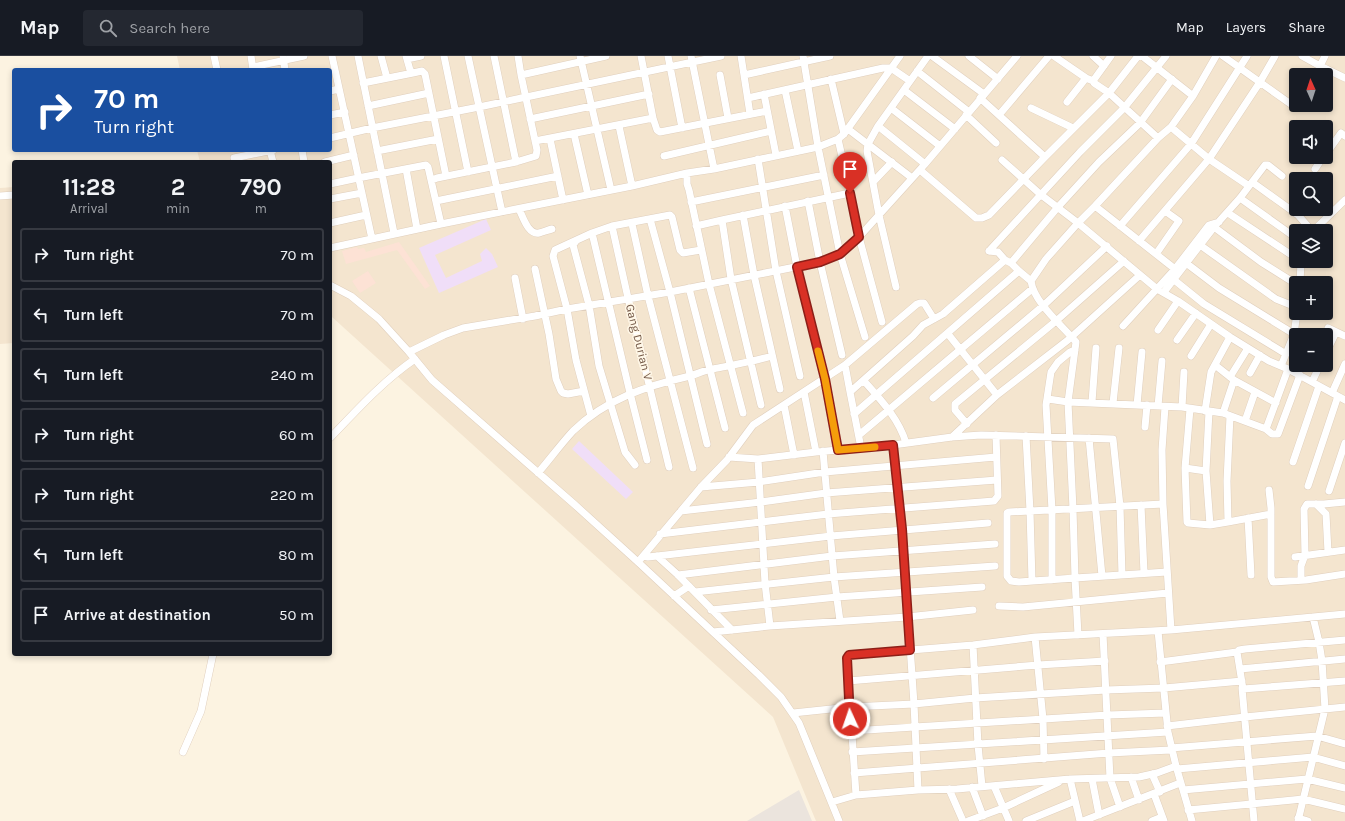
<!DOCTYPE html>
<html lang="en">
<head>
<meta charset="utf-8">
<style>
  body { margin:0; font-family:Karla,sans-serif; background:#242831; color:#f1f3f6; height:100vh; display:flex; flex-direction:column; font-size:15px; white-space:nowrap }
  * { box-sizing:border-box; margin:0 }
  p { font-size:13px; color:#9ea1a6 }
  .icon { flex:none; width:22px; height:22px; fill:none; stroke:currentColor; stroke-width:2; stroke-linecap:round; stroke-linejoin:round }
  .map { position:relative; flex:1; overflow:hidden }
  .drawer { position:absolute; left:12px; top:104px; width:320px; height:496px; display:flex; flex-direction:column; background:#171b24; border-radius:4px; box-shadow:0 2px 6px #0003 }
  .drawer>* { flex:none }
  .top-card { position:absolute; left:12px; top:12px; width:320px; height:84px; border-radius:4px; box-shadow:0 2px 6px #0003; background:#1a4fa0; color:#fff; overflow:hidden }
  .needle { width:26px; rotate:357deg }
  .controls { position:absolute; left:1289px; top:12px; display:grid; gap:8px }
  .controls a { display:grid; place-items:center; width:44px; height:44px; border-radius:4px; background:#171b24; box-shadow:0 2px 6px #0003; font-size:20px }
  .pin { position:absolute; display:grid; place-items:center; width:34px; height:34px; color:#fff; margin:-41px -17px; border-radius:50% 50% 50% 0; rotate:-45deg; box-shadow:0 0 4px #0007 }
  .pin .icon { rotate:45deg }
  .me { position:absolute; width:44px; margin:-22px; rotate:357deg; stroke-linejoin:round; filter:drop-shadow(0 0 3px #0008) }
  .turn { display:flex; align-items:center; gap:14px; height:84px; padding:0 16px; font-size:18px }
  .turn .icon { width:52px; height:52px; stroke-width:2.5 }
  .turn b { display:block; font-size:28px; line-height:34px }
  .eta { display:flex; justify-content:space-evenly; align-items:center; height:68px; text-align:center }
  .eta b { font-size:24px; font-weight:700; line-height:28px }
  ul { padding:0; list-style:none }
  li { display:flex; align-items:center; gap:12px; height:54px; margin:0 8px 6px; padding:0 8px; border:2px solid #363941; border-radius:4px }
  li div { flex:1 }
  li b { display:block; font-size:15px }
  li em { font-style:normal }
  header { display:flex; align-items:center; gap:24px; box-sizing:border-box; height:56px; padding:0 20px; background:#171b24; border-bottom:1px solid #363941 }
  header strong { font-size:19px }
  nav { display:flex; gap:22px; margin-inline-start:auto; font-size:14px }
  .search { width:280px; height:36px; background:#242831; display:flex; align-items:center; gap:10px; box-sizing:border-box; padding:0 14px; border-radius:4px; color:#9ea1a6; font-size:15px }
  .map>svg:first-child { display:block }
</style>
</head>
<body>
<header>
<strong>Map</strong>
<div class="search"><svg class="icon" aria-label="search" viewBox="0 0 24 24"><circle cx="10" cy="10" r="6"/><path d="M15 15l6 6"/></svg>Search here</div>
<nav><a>Map</a><a>Layers</a><a>Share</a></nav>
</header>
<div class="map">
<svg width="1345" height="765" viewBox="0 0 1345 765">
  <rect width="100%" height="100%" fill="#fcf3e1"/>
  <path fill="#f4e5cf" fill-rule="evenodd" d="M177 0H1345V765H816L773 661 332 261H330V106H200L197 94H330V14H180ZM1296 19H1326V49H1296ZM1296 71H1326V101H1296ZM1296 123H1326V153H1296ZM1296 175H1326V205H1296ZM1296 227H1326V257H1296ZM1296 279H1326V309H1296Z
    M14 131V287L0 288V132Z"/>
  <path fill="#fde2d5" d="M399 186 430 230 425 233 397 194 346 208 342 195 357 191 358 193 364 192 366 196Z
    M368 215 376 227 360 237 352 225Z"/>
  <path fill="#ebe4dd" d="M799 734 812 765H747Z"/>
  <path fill="#f0def8" d="M486 163 491 174 435 199 446 222 482 205 480 198 486 192 492 198 498 211 439 237 419 192Z
    M579 385 633 436 626 443 572 393Z"/>
  <g fill="none" stroke-linecap="round" stroke-linejoin="round">
    <defs>
      <path id="minor" d="M214 0 217 14
        M251 0 253 14
        M283 0 285 14
        M332 0 372 183
        M358 0 394 177
        M381 0 387 22
        M406 0 410 14 413 17 422 15 425 18 446 120
        M444 0 468 116
        M468 0 502 156
        M494 0 516 106
        M580 0 611 134
        M668 0 682 72
        M691 0 714 113
        M741 0 750 58
        M803 0 818 91 840 198 865 281
        M932 0 984 38
        M969 0 998 23
        M1054 0 1086 22 1093 25 1094 27 1109 37 1158 82
        M1093 0 1104 10
        M1142 0 1193 40
        M1216 0 1193 40 1171 71 1158 82 1095 150 1078 167 1046 203 1031 225C1034 247 1062 269 1076 286L1068 346 1182 351 1223 357 1266 373 1288 313
        M1223 0 1292 49
        M1302 0 1320 10 1345 22
        M407 3 421 0
        M1320 10 1325 0
        M253 11 304 0
        M917 15 969 56
        M521 19 606 0
        M720 19 728 62
        M744 19 830 0
        M831 23 844 78
        M1093 25 1111 0
        M363 27 413 17
        M785 34 798 95
        M904 34 955 73
        M330 35 339 33
        M764 38 776 99
        M748 42 883 12H891L910 25
        M980 42 1045 101
        M1067 46 1086 22
        M368 50 429 37
        M891 52 940 90
        M1031 52 1073 72
        M330 59 345 56
        M966 59 996 87
        M999 59 1049 0
        M653 62 657 74 660 76 767 55
        M530 63 649 38
        M619 70 632 130
        M878 70 925 108
        M1171 71 1209 103 1249 130
        M848 73 912 122
        M574 78 588 139
        M330 82 372 72 479 51 721 0
        M550 83 563 144
        M838 83 846 118 859 181 882 266
        M535 85 653 62 641 0
        M270 94 273 106
        M302 94 304 106
        M377 95 438 83
        M1326 98 1341 77 1345 80
        M664 100 771 75
        M234 102 273 94
        M758 103 776 215 800 320
        M1002 104 1040 138 1078 167 1157 233 1178 245 1230 281 1269 305 1288 313 1345 344
        M325 106 354 99
        M406 113 417 173
        M1315 113 1323 101
        M920 114 976 162H982L989 159 1045 101 1109 37 1138 0
        M687 117V128L689 134 709 228 743 357
        M432 124 437 122 516 106 536 100 537 94 521 19 518 0
        M873 126 892 106
        M1252 126 1298 159 1312 175
        M330 128 358 122 426 109 428 111 441 168
        M0 140 14 139
        M1240 142 1296 182
        M330 143 362 137
        M436 145 558 120
        M808 145 820 206 842 299
        M691 146 824 119
        M785 150 797 211 825 323 838 394
        M1095 150 1175 213
        M519 153C523 161 528 179 539 177 543 176 548 174 552 173
        M1228 157 1296 202
        M743 159 754 219 780 333
        M650 163 670 236 707 388
        M722 164 731 223 761 349
        M330 167 366 159
        M630 167 632 168 648 240 693 412
        M612 170 628 242 669 411
        M696 170 722 164 850 137
        M1120 170 1191 88 1247 0
        M1214 171 1261 206 1296 228
        M1313 175 1345 144
        M592 177 630 337 647 404
        M576 185 573 189 589 249 599 310 625 396 635 409
        M1139 185 1209 103 1260 26 1275 0
        M1200 189 1276 243 1296 251
        M330 192 441 168 632 130 687 117 714 113 818 91 838 83 844 78 900 0
        M989 195 1080 96 1124 52 1166 0
        M989 195 998 196 1005 204 1011 207 1019 215 1031 225
        M1156 198 1179 165 1165 155
        M1011 207 1058 151 1099 106 1140 67 1172 23
        M1186 207 1219 232 1294 278
        M535 213 549 278 556 323 561 335 563 337 568 338 584 335
        M515 222 523 263
        M1173 223 1204 248 1286 298
        M1300 227 1301 205
        M330 229 351 240 379 263 409 296 432 324 574 448 638 506 759 619 781 641 799 667 839 765
        M896 231 879 159 867 95 868 88 878 70 928 0
        M689 232 725 372
        M1164 236 1214 171 1240 142 1265 109H1268L1282 120
        M1123 270 1175 213 1209 169 1219 166
        M1328 272 1345 280
        M1158 274 1178 245
        M948 278 997 339
        M1177 284 1196 257
        M409 296 444 279 463 272 535 260 567 253 670 236 820 206 840 198 859 181 925 108 1017 0
        M1326 297 1336 276
        M1191 300 1211 268
        M845 309 850 336
        M1215 309 1234 324
        M1281 310 1294 278 1297 257
        M1250 317 1260 299
        M1230 321 1248 292
        M864 325C881 344 899 363 906 387
        M1312 326 1320 309
        M804 336 816 396
        M1332 337 1345 308
        M933 342 1044 249 1107 190
        M1092 346 1096 292
        M1113 347 1119 292
        M784 349 794 399
        M1137 349 1142 296
        M1158 350 1162 305
        M1165 351 1162 394 1163 448 1171 574
        M1182 351 1184 316
        M1190 353 1185 412 1187 466 1188 467 1210 469 1228 466 1271 458
        M1205 355 1211 316 1230 281
        M1209 355 1206 415 1210 469
        M1223 357 1234 324 1276 347
        M854 358 1019 215
        M591 360 576 304 567 253 553 200 555 194 592 177 612 170 670 159 672 161 680 194 683 197 701 194
        M1245 365 1255 336
        M967 368 955 354V348L1056 265 1124 205
        M1145 371 1147 349
        M1266 373 1272 378H1278L1300 319
        M859 379 1032 233
        M1026 380 1030 455 1009 456 1007 457V520L1011 525 1019 526 1075 522 1073 453 1068 346 1048 343
        M952 381 997 339 1068 284 1140 219
        M330 382C357 354 383 325 415 303
        M1089 382 1102 520
        M893 389 902 473 914 648 918 734
        M861 392 850 336 913 280 923 269 943 258 1005 204
        M823 395 834 521 840 565
        M729 401 758 403 816 396 893 389 952 381 981 379 1113 383 1120 450 1122 519
        M758 403 765 527 770 570
        M1293 406 1319 330
        M1185 412 1206 415
        M538 417C550 403 561 388 573 375 606 343 646 330 690 320 697 318 705 314 713 313 733 309 752 306 772 300
        M1308 430 1338 340
        M701 431 759 426 825 416 996 401
        M1269 434 1271 452V521L1273 526 1306 524 1345 518
        M1329 435 1345 387
        M1316 448 1326 458 1328 496
        M1141 449 1144 517
        M681 455 761 446 826 437 997 424
        M1248 462 1251 519
        M1228 466 1227 425 1230 360
        M660 478 828 458 994 445 998 440 996 379
        M644 500 648 501 657 500 831 480 988 467
        M657 500 678 519 732 574
        M1295 501 1345 494
        M638 506 701 431 727 404 753 369 845 309 917 248 920 247H924L934 263
        M678 519 832 500 995 488
        M1052 524V454L1046 349 1051 316 1058 306 1070 296 1075 294
        M1301 524V510L1305 499 1304 453 1307 448H1324L1345 446
        M1032 525 1030 455 1163 448
        M695 536 834 521 995 510
        M674 540 689 530
        M999 550 1023 551 1168 537
        M711 554 837 541 982 531
        M1158 575 1168 676 1176 710 1192 765
        M713 576 770 570 907 561 973 554
        M1103 578 1110 722 1120 751
        M1078 579 1075 522 1167 516
        M1035 581 1043 663 1044 703
        M973 589 978 689 982 730
        M1237 596 1243 633 1345 625
        M1160 606 1237 596 1239 594 1245 593 1345 584
        M1240 613 1345 603
        M848 625 1038 609 1105 605
        M1242 632 1254 765
        M793 657 850 651 914 648 975 642 1106 634 1164 632 1242 625
        M1167 670 1245 661 1345 651
        M851 675 1108 659 1166 657
        M1171 692 1317 680 1345 688
        M183 696 201 655 213 598
        M852 696 1168 676
        M1177 713 1313 701 1345 710
        M854 717 1109 697 1171 694
        M1152 718 1160 736
        M1131 721 1139 744
        M1070 723 1080 765
        M1092 723 1099 759
        M994 730 1009 765
        M972 731 983 760
        M949 733 963 765
        M1183 734 1307 723 1345 732
        M1154 738 1164 765
        M856 739 847 602 849 599 973 589 1035 581 1171 574 1345 558
        M832 746 856 739 918 734 957 733 1070 723 1139 721 1157 717 1176 710
        M1188 754 1303 743 1345 753
        M1298 762 1308 765
        M968 765 1003 752 1059 726
        M1026 765 1075 745
        M1083 765 1180 727
        M1152 765 1162 761
        M1298 765 1325 653 1322 605 1319 586 1313 561"/>
    </defs>
    <use href="#minor" stroke="#e0cfbd" stroke-width="8"/>
    <use href="#minor" stroke="#fff" stroke-width="7"/>
  </g>
  <g fill="none" stroke-linecap="round" stroke-linejoin="round">
    <defs>
      <path id="route" d="M850 137 859 181 840 198 820 206 797 211 825 323 838 394 893 389 902 473 910 594 849 599 847 602 850 663"/>
    </defs>
    <use href="#route" stroke="#8d1f18" stroke-width="10"/>
    <use href="#route" stroke="#d93025" stroke-width="7"/>
    <path stroke="#f59e0b" stroke-width="7" d="M818 295 825 323 838 394 875 391"/>
  </g>
  <g text-anchor="middle" stroke-width="3" stroke-linejoin="round" paint-order="stroke">
    <g font-size="12" fill="#745948" stroke="#fff7e7">
      <text transform="translate(639 286) rotate(76)" y="4">Gang Durian V</text>
    </g>
  </g>
</svg>
<div class="controls">
<a><svg class="needle" viewBox="-14 -14 28 28"><path d="M0-13l5 13h-10z" fill="#e53935"/><path d="M0 13l5-13h-10z" fill="#9ea1a6"/></svg></a>
<a><svg class="icon" aria-label="sound" viewBox="0 0 24 24"><path d="M4 9h4l5-4v14l-5-4H4zM17 9q2 3 0 6"/></svg></a>
<a><svg class="icon" aria-label="search" viewBox="0 0 24 24"><circle cx="10" cy="10" r="6"/><path d="M15 15l6 6"/></svg></a>
<a><svg class="icon" aria-label="layers" viewBox="0 0 24 24"><path d="M12 4l9 5-9 5-9-5zM3 14l9 5 9-5"/></svg></a>
<a>+</a>
<a>−</a>
</div>
<div class="pin" style="left:850px;top:137px;background:#d93025"><svg class="icon" aria-label="arrive" viewBox="0 0 24 24"><path d="M6 21V4h12l-3 4 3 4H6"/></svg></div>
<svg class="me" style="left:850px;top:663px" viewBox="-20 -20 40 40"><circle r="17" fill="#d93025" stroke="#fff" stroke-width="3"/><path d="M0-11L8 9 0 5-8 9z" fill="#fff"/></svg>
<div class="top-card">
<div class="turn"><svg class="icon" aria-label="right" viewBox="0 0 24 24"><path d="M7 20v-9h11M14 6l5 5-5 5"/></svg><div><b>70 m</b>Turn right</div></div>
</div>
<section class="drawer">
<div class="eta">
<div><b>11:28</b><p>Arrival</p></div>
<div><b>2</b><p>min</p></div>
<div><b>790</b><p>m</p></div>
</div>
<ul>
<li><svg class="icon" aria-label="right" viewBox="0 0 24 24"><path d="M7 20v-9h11M14 6l5 5-5 5"/></svg><div><b>Turn right</b></div><em>70 m</em></li>
<li><svg class="icon" aria-label="left" viewBox="0 0 24 24"><path d="M17 20v-9H6M10 6l-5 5 5 5"/></svg><div><b>Turn left</b></div><em>70 m</em></li>
<li><svg class="icon" aria-label="left" viewBox="0 0 24 24"><path d="M17 20v-9H6M10 6l-5 5 5 5"/></svg><div><b>Turn left</b></div><em>240 m</em></li>
<li><svg class="icon" aria-label="right" viewBox="0 0 24 24"><path d="M7 20v-9h11M14 6l5 5-5 5"/></svg><div><b>Turn right</b></div><em>60 m</em></li>
<li><svg class="icon" aria-label="right" viewBox="0 0 24 24"><path d="M7 20v-9h11M14 6l5 5-5 5"/></svg><div><b>Turn right</b></div><em>220 m</em></li>
<li><svg class="icon" aria-label="left" viewBox="0 0 24 24"><path d="M17 20v-9H6M10 6l-5 5 5 5"/></svg><div><b>Turn left</b></div><em>80 m</em></li>
<li><svg class="icon" aria-label="arrive" viewBox="0 0 24 24"><path d="M6 21V4h12l-3 4 3 4H6"/></svg><div><b>Arrive at destination</b></div><em>50 m</em></li>
</ul>
</section>
</div>
</body>
</html>
